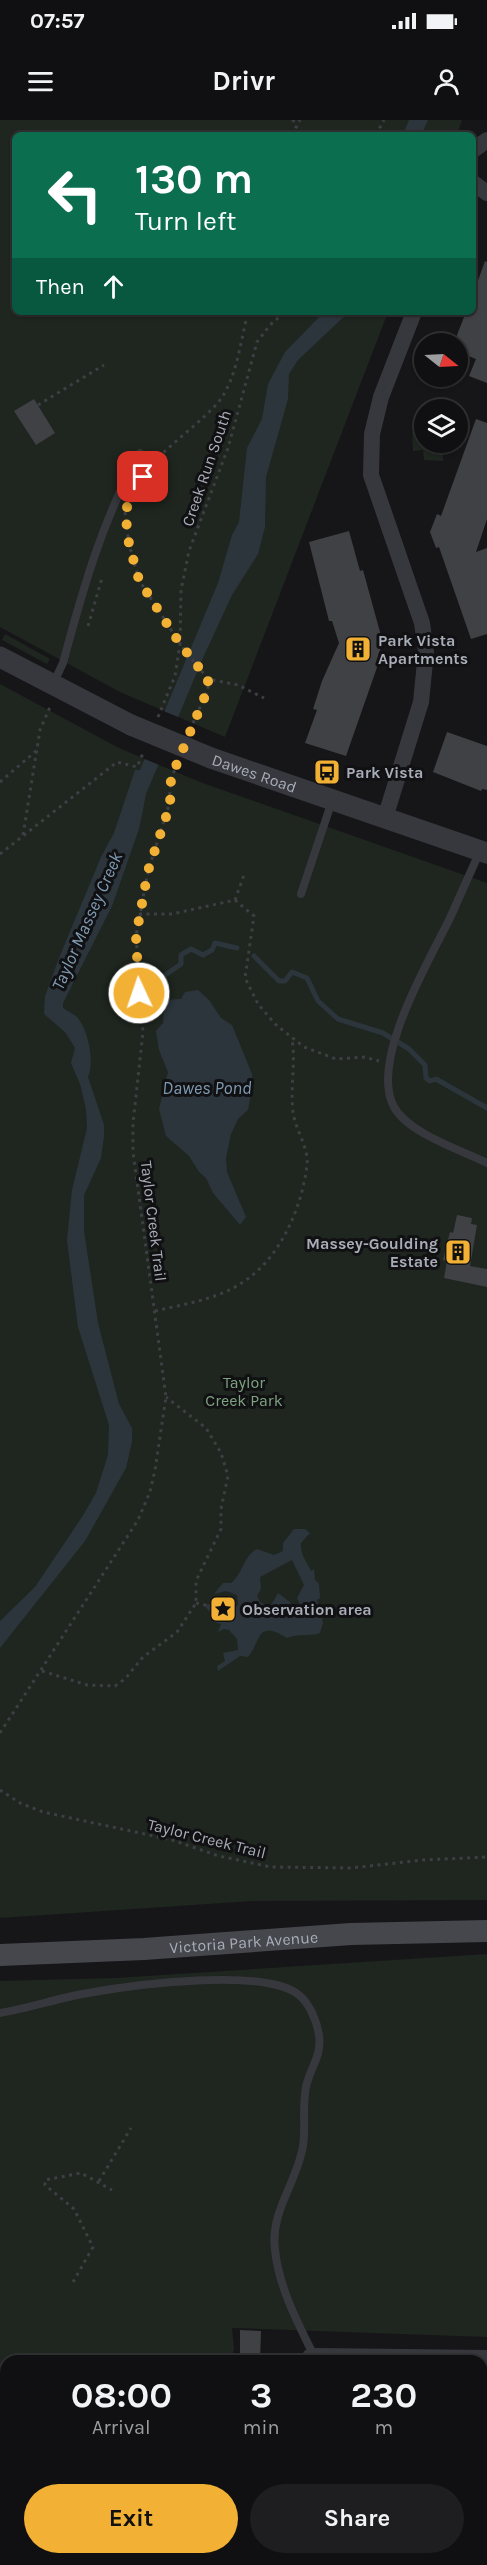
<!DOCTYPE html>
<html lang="en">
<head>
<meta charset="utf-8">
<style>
  body { margin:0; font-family:Karla,sans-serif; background:#1e1e20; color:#f1f3f6; height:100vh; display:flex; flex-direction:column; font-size:22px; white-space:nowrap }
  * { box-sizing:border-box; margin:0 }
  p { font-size:20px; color:#9c9d9f }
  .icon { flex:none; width:33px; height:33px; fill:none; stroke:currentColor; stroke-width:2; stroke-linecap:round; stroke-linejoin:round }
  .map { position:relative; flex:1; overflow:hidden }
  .panel { position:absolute; left:0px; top:2235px; width:488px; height:210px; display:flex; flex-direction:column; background:#101012; border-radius:18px 18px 0 0; box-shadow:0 2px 4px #0004,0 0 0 2px #303032 }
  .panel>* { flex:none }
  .hud { position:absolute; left:12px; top:12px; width:464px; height:183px; border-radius:9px; box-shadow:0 2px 4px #0004,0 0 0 2px #303032; background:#0b6e4f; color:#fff; overflow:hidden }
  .needle { width:39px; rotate:108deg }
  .buttons { position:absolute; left:414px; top:213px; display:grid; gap:12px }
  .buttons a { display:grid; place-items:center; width:54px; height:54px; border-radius:50%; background:#101012; box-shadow:0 2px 4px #0004,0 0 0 2px #303032; font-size:30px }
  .pin { position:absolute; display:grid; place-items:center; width:51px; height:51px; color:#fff; margin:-26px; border-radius:12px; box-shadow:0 3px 9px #0006 }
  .me { position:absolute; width:66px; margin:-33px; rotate:357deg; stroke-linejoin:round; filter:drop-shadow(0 0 4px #0008) }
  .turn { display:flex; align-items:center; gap:21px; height:126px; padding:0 24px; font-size:27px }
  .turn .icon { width:78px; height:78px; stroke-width:2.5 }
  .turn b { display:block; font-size:42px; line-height:51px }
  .then { display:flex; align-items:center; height:57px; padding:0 24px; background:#0003; gap:12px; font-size:22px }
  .eta { display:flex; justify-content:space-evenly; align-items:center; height:102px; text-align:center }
  .eta b { font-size:36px; font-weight:700; line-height:42px }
  .action { display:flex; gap:12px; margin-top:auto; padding:12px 24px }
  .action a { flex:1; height:69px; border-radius:36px; background:#f2b134; color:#111; font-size:24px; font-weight:700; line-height:69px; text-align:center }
  .action a+a { background:#1e1e20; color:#f1f3f6 }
  .status { display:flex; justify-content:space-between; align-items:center; height:42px; padding:0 30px; background:#101012; direction:ltr }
  .status svg { height:16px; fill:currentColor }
  header { display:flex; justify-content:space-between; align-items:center; height:78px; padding:0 24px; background:#101012; font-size:27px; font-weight:700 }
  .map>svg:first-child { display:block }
</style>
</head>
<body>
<div class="status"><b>07:57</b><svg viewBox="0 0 49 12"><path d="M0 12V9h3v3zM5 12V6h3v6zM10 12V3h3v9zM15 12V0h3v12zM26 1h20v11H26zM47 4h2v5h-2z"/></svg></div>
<header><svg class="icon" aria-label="menu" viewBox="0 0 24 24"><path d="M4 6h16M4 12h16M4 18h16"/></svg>Drivr<svg class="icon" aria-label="person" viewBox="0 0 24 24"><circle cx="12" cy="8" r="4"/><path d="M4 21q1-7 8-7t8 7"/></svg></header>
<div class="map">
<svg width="487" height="2445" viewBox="0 0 487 2445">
  <rect width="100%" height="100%" fill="#161618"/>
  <path fill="#1e261f" d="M0 0H462L457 15H15V192H388L225 617 120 572 0 507Z
    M412 312H424V322L452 323V327L443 335V341L424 340 423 330 413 331Z
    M5 514 50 539 47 544 2 520Z
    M0 564 119 628 200 662 487 763V1780L252 1781 0 1798Z
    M487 1834V2217L232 2208 234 2229 231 2241H6V2439H148L145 2445H0V1861L115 1858Z"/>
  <path fill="#2c353c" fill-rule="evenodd" d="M409 0H428L421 15H403Z
    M324 192H349L298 240 289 254 288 279 266 357 265 407 258 434 232 475 202 540 146 674 139 709 112 786 63 883V888C67 891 72 893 76 896 88 908 95 942 88 957L104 1005V1016L101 1038 84 1075V1111L98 1203 119 1284 132 1308V1322L126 1348 85 1421 0 1528V1501L35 1467 82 1397 96 1373 108 1335 109 1305 78 1207 67 1120 72 1070 87 1008 86 989 80 964 71 943 75 928 65 912 44 894 45 876 59 838 101 737 114 713 135 650H140L218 463 232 415 239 402 247 328 262 299 268 264 285 232Z
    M198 870 209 880 221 898 232 905 252 954 253 963 248 990 238 999 231 1014 226 1038 227 1052 246 1097 240 1105 213 1073 206 1058 199 1052 189 1036 166 1016 159 989 168 952 159 930 156 911 163 903 165 880 181 879 185 872Z
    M294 1409H305L310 1413 301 1423C300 1436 307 1441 311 1451L314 1449 315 1460 319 1464 320 1478 317 1480 323 1503 320 1513C308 1517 300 1513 287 1518 256 1498 261 1522 248 1537L240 1536 218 1551 217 1546 225 1541 223 1533 238 1530 237 1519 229 1510 224 1509 218 1512 221 1504 214 1502 211 1493 203 1484 218 1485 222 1492H232L238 1484 237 1475 226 1471 214 1474 223 1463H231C243 1454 243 1436 257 1429L274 1435 283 1431V1423ZM292 1440 304 1465 297 1478 302 1489 297 1494 292 1492 290 1482 278 1473 270 1487 260 1482 257 1476 261 1469 260 1457Z"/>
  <path fill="#161618" d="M161 590 183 599 162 646 142 638Z"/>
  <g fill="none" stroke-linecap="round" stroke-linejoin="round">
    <path stroke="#2c353c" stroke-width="5" d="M254 836 279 861H285L292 852 307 858 318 881 338 899 383 913 409 929 425 945 426 958 430 961 436 959 487 988
      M165 885 144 876 143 857 149 854 164 856 181 844V835L191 829 203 835 212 830 215 823 237 828"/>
  </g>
  <path fill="#404145" d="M485 141 487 142V263L469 256 476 239 458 232 457 215 466 192H472V177Z
    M34 279 55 313 36 325 14 291Z
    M476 299 487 303V399L476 432 487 428V514L471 519 439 427 436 428 430 412 437 394 441 396Z
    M349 411 360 451 363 450 383 523 378 535 381 536 346 636 305 623 317 590 313 589 322 561 339 523 332 501H329L309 422Z
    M447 612 487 626V670L482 669 481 671 433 652Z
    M457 1095 472 1098 471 1104 477 1105 470 1146 487 1149V1167L444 1158 447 1141 443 1140 450 1112 453 1113Z
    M240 2210 261 2211 260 2241H240Z"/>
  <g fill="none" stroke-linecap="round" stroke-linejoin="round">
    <path stroke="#3d3f44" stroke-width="3" stroke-dasharray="3 4.5" stroke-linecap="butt" d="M292 0 298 3
      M292 15 300 0
      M376 15 384 0
      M38 285 104 245
      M144 355C165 325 198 307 220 280 237 257 241 219 248 192
      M125 392 129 424 139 460 183 528 208 559 238 565 264 578
      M88 506 102 458
      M158 597 175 556 180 524 181 470 189 431 228 328 257 222 270 205 285 192
      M190 610 208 569V559
      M0 662 36 631
      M23 715 40 610 50 587
      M0 734 117 642 137 647 144 631
      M235 780 244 755
      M139 794H172L235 780 254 796 245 858 258 884 275 904 304 927 336 939 364 937 379 941
      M155 1191C185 1184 220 1179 246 1160 281 1136 302 1087 307 1045 309 1028 295 1009 293 992 290 967 296 943 292 919
      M196 1483 223 1489
      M42 1551 87 1565 115 1566 125 1559 143 1537 177 1512 196 1483V1461L221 1409V1389L228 1356 221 1333 206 1308 166 1277
      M0 1613 138 1400 150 1372 155 1350 166 1277 133 1032V1003L143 912 136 816 148 751 169 685 171 658 177 645
      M0 1670 20 1683 43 1692 172 1720 219 1736 271 1747 351 1748 423 1740 487 1737
      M99 2061 131 2008
      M73 2162 93 2127 74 2089 45 2065V2060L81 2053 112 2070"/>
    <path stroke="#37383d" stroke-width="8" d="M53 564 63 543C82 472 103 397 140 333
      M480 731C470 753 460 776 450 798 429 841 369 941 394 987 408 1013 461 1030 487 1043
      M301 774 332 681
      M0 1893C30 1888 58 1878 88 1873 132 1865 265 1847 299 1875 310 1884 317 1902 319 1915 322 1936 310 1948 306 1967 302 1987 306 2007 303 2026 297 2063 270 2091 275 2130 279 2168 298 2203 314 2236"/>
    <path stroke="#37383d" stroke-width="16" d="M472 31 487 20
      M472 62 487 73
      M385 698 421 582 426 532 422 503 371 355 372 314 381 277 414 192
      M309 2241 310 2237 318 2236 487 2238
      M261 2439 276 2445
      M235 2445 239 2439"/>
    <g stroke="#37383d" stroke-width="21">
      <path d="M0 537 131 605"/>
      <path id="s1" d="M211 638 487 733"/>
    </g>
    <path stroke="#45474d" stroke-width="22" id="s2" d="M0 1835 144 1829 351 1814 487 1811"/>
    <path stroke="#37383d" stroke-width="21" d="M131 605 211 638"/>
  </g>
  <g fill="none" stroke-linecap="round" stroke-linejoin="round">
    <path stroke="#f2b134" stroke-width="10" stroke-dasharray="0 18" d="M139 873 136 816 148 751 170 685 171 658 208 569V559L180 524 139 460 129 424 125 391 143 357"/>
  </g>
  <defs>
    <symbol id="building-square" viewBox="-11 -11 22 22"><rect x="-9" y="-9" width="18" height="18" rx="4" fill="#f2b134" stroke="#111113"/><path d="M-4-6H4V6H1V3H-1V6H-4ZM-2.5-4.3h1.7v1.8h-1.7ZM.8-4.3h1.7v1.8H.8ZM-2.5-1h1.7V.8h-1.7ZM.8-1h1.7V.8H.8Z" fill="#111"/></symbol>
    <symbol id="bus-square" viewBox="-11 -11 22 22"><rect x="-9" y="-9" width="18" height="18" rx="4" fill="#f2b134" stroke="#111113"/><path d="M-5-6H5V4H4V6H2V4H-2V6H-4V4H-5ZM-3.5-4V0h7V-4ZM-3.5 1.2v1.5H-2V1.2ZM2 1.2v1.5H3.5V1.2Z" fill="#111"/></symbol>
    <symbol id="sight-square" viewBox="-11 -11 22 22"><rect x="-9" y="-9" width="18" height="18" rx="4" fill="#f2b134" stroke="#111113"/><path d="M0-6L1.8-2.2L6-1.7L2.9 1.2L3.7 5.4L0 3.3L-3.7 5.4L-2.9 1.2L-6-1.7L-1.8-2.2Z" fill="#111"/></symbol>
  </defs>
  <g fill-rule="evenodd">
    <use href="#building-square" x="343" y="514" width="30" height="30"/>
    <use href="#bus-square" x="312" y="637" width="30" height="30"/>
    <use href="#building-square" x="443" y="1117" width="30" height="30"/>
    <use href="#sight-square" x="208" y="1474" width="30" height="30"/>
  </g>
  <g text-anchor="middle" stroke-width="6" stroke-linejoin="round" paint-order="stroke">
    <g font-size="16" fill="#a8adb8" stroke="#111113">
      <text transform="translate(206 348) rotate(-71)" y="6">Creek Run South</text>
      <text dy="6" stroke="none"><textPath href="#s1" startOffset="46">Dawes Road</textPath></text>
      <text transform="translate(154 1101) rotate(83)" y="6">Taylor Creek Trail</text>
      <text transform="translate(207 1718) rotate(14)" y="6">Taylor Creek Trail</text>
      <text dy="6" stroke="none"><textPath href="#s2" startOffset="244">Victoria Park Avenue</textPath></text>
    </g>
    <g font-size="16" font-weight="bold" fill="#a8adb8" stroke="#111113" text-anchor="start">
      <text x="378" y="526">Park Vista<tspan x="378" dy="18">Apartments</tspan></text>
      <text x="346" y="658">Park Vista</text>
      <text x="438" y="1129" text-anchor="end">Massey-Goulding<tspan x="438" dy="18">Estate</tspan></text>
      <text x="242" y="1495">Observation area</text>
    </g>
    <g font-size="16" fill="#7fa381" stroke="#111113">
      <text x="244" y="1268">Taylor<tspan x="244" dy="18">Creek Park</tspan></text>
    </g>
    <g font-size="18" font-style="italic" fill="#7f9bb3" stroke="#111113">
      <text transform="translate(87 801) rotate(-66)" y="6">Taylor Massey Creek</text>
      <text x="207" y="974">Dawes Pond</text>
    </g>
  </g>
</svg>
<div class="buttons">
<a><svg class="needle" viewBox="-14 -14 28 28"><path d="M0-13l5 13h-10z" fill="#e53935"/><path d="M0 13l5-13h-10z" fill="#9c9d9f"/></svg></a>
<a><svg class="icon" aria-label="layers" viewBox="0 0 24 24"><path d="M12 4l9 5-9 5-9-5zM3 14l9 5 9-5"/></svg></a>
</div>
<div class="pin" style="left:143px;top:357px;background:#d93025"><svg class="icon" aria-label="arrive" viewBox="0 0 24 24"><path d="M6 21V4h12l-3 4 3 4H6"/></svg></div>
<svg class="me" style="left:139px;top:873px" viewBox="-20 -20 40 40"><circle r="17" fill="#f2b134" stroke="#fff" stroke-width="3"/><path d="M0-11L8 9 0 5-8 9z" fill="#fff"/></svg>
<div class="hud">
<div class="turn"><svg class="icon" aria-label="left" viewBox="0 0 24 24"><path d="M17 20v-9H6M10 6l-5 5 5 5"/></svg><div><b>130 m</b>Turn left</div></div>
<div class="then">Then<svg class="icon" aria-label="ahead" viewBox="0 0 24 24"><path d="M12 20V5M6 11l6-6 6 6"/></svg></div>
</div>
<section class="panel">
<div class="eta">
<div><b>08:00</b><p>Arrival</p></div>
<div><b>3</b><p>min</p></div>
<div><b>230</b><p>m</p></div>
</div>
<div class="action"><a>Exit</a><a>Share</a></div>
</section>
</div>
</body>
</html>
